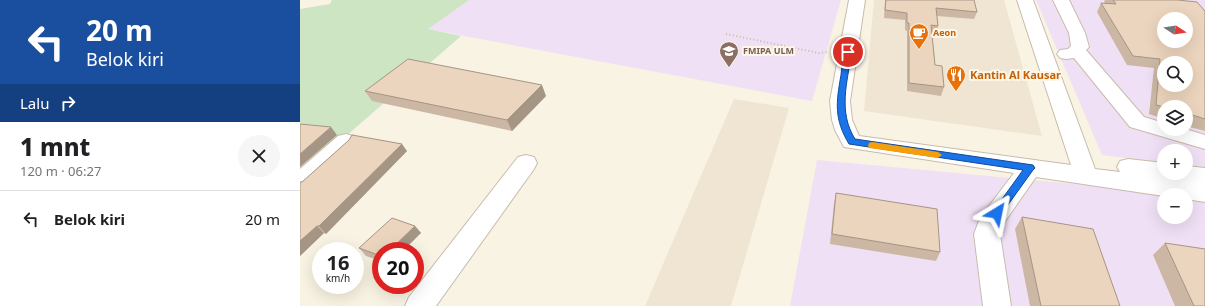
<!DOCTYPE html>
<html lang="id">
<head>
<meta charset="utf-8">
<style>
  body { margin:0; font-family:"Noto Sans",sans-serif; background:#f6f6f6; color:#202124; height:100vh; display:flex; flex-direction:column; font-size:15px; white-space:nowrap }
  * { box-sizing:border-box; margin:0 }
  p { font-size:13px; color:#757577 }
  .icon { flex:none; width:22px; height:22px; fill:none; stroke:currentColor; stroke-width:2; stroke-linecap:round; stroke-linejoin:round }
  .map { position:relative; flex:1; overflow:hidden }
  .sheet { display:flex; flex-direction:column; background:#fff; width:300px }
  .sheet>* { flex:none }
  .guide { background:#1a4fa0; color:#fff; overflow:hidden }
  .needle { width:26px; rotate:102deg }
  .controls { position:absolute; left:857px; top:12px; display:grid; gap:8px }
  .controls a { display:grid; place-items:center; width:36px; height:36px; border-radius:50%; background:#fff; box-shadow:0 4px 16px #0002; font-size:20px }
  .speed { position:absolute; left:12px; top:242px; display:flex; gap:8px; font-size:20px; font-weight:700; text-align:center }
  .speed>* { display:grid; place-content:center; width:52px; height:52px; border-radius:50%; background:#fff; box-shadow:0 4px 16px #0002; line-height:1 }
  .speed small { font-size:10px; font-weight:400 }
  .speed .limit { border:6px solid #d22; background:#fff; color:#111 }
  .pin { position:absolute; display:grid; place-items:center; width:34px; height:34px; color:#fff; margin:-17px; border:2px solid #fff; border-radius:50%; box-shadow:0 1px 4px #0007 }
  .me { position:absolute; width:44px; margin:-22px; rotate:35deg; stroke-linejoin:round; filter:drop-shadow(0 0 3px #0008) }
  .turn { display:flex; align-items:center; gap:14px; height:84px; padding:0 20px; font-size:18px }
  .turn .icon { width:52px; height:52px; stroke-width:2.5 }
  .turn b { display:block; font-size:28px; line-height:34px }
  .then { display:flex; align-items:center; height:38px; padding:0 20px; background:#0003; gap:8px; font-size:15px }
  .round { display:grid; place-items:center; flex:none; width:42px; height:42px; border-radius:21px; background:#f6f6f6 }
  .head { display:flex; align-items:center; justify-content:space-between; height:68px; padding:0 20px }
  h1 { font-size:24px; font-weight:800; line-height:30px }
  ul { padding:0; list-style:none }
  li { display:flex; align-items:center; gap:12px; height:56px; padding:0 20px; border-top:1px solid #e0e0e0 }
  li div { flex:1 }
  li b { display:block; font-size:15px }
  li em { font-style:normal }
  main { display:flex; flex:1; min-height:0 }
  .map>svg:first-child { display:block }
</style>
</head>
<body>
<main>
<section class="sheet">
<div class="guide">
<div class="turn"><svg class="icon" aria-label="left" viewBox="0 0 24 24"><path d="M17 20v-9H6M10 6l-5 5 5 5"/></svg><div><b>20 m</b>Belok kiri</div></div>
<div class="then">Lalu<svg class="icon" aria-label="right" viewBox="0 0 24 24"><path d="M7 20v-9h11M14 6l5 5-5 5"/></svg></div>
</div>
<div class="head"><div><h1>1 mnt</h1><p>120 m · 06:27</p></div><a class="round"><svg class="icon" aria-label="close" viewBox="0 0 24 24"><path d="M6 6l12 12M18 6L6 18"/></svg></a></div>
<ul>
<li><svg class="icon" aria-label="left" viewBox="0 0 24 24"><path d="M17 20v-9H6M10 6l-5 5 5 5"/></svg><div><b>Belok kiri</b></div><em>20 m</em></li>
</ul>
</section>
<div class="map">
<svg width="905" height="306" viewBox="0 0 905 306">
  <rect width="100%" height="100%" fill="#f9f3e3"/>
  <path fill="#f0e5d3" d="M574 0H704L742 136 564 111Z
    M434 99 489 108 431 306H345Z"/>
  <path fill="#f0e0f5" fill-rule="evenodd" d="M169 0H541L512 101 127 29Z
    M736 0H905V169L886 166V151H864V163L802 155ZM864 19H886V41H864ZM864 63H886V85H864ZM864 107H886V129H864Z
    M517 160 905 196V306H490ZM864 195H886V217H864Z"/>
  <path fill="#cee5c4" d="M32 0H169L128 29 161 36 0 176V9L30 4Z"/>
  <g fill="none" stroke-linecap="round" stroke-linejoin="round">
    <defs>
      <path id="minor" d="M549 0H565L550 101 552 120 559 136 771 165 717 0H733L795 169 820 172 817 167 820 161 828 159 864 163V173H886V166L905 168V202L886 199V195L864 196 736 177 701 227 700 234 711 306H683L674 234 680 218 714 173 544 147 535 130 532 120 530 101Z
        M753 0H769L785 33 789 47 786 50 844 117 864 123V129H885L905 135V149L830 127 774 58 766 59 760 58 757 54 760 50 768 49 771 46 769 33Z
        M46 134 54 136 57 141 54 146 8 188 0 191V169L38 136Z
        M226 155 234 157 237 163 234 169 136 306H105L109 297 218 157Z"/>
    </defs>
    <use href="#minor" stroke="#c9bbab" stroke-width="2"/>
    <path stroke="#d0b8a2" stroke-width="2" stroke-dasharray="1 2.5" stroke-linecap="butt" d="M426 34 519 53 528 52"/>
    <use href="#minor" fill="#fff" fill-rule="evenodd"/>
  </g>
  <path fill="#cbb7a3" d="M585 0H674L677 12 674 19 637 16 638 26 636 34 632 33 635 65 644 87 641 96 607 91V31L605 30V20L584 18Z
    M805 0H878L905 11V131L886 126V107H864V119L849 114 854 68 827 65 797 12 801 3H805L804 2Z
    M65 91 246 96 212 131 72 101Z
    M107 151 26 234 24 233 0 256V182Z
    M536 193 640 252 636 261 530 244 534 203Z
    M722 217 820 306H730L715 229Z
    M115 226 121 233 81 251V261L66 256 59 248Z
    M865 243 905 306H875L853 255Z"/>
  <path fill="#a59585" d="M242 85 246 96 212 131 207 120Z
    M31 127 37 135 0 167V154Z
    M102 144 107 151 26 234 19 226Z
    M17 226 24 233 0 256V241Z
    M115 226 121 233 103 251H89Z"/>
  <path fill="#ecd5be" stroke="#a59585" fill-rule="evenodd" d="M586 0H674L677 12 636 8 638 26 631 25 635 65 642 66 644 87 609 83V23H607V13L585 10Z
    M813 0H878L897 2 905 11V119L886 113V107H864L856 105 860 59 833 56 801 3 816 4ZM864 19H886V41H864ZM864 63H886V85H864Z
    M108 59 242 85 207 120 65 91Z
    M0 124 31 127 0 154Z
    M52 135 102 144 19 226H17L0 241V182H2L49 140Z
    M536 193 637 209 640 252 532 234Z
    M722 217 793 229 820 306H741Z
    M92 218 115 226 89 251H81V256L59 248Z
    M865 243 905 249V306H894Z"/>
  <path fill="#1a73e8" stroke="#114b97" d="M546 50H551L552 52C547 82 538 112 555 139L733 165 735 168 733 170 700 216H693L692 213 723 170 549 144C534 119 536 103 541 75 542 67 542 57 546 50Z"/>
  <path fill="#f59e0b" d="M572 142 638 152 642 155 638 158 569 148 568 146 569 143Z"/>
  <defs>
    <symbol id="cafe-pin" viewBox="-11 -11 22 30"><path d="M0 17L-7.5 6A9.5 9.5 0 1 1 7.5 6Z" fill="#e8710a" stroke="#fdf7e9"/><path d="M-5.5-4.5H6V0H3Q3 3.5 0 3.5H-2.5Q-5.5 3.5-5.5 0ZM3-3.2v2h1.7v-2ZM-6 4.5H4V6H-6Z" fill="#fff"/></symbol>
    <symbol id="university-pin" viewBox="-11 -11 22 30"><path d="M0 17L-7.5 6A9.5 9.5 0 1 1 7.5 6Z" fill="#8d6e63" stroke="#fdf7e9"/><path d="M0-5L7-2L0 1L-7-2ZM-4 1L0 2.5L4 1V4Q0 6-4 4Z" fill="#fff"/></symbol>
    <symbol id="restaurant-pin" viewBox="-11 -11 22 30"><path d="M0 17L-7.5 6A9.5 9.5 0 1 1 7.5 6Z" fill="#e8710a" stroke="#fdf7e9"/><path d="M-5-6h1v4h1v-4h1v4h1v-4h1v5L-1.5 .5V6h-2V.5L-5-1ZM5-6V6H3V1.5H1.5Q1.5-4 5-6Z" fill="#fff"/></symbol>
  </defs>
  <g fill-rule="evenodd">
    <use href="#cafe-pin" x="608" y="22" width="22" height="30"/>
    <use href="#university-pin" x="418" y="40" width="22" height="30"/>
    <use href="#restaurant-pin" x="645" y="64" width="22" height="30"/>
  </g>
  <g text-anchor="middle" stroke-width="4" stroke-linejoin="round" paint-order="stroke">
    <g font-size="9" font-weight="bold" fill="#c56008" stroke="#fdf7e9" text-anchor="start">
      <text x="633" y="36">Aeon</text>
    </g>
    <g font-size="9" font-weight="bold" fill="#785e54" stroke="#fdf7e9" text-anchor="start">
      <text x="443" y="54">FMIPA ULM</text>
    </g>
    <g font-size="11" font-weight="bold" fill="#c56008" stroke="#fdf7e9" text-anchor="start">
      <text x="670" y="79">Kantin Al Kausar</text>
    </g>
  </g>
</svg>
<div class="controls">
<a><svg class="needle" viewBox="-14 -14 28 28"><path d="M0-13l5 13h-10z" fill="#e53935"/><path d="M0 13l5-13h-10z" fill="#757577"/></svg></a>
<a><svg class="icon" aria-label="search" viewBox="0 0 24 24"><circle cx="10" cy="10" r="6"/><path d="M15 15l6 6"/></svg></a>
<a><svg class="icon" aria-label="layers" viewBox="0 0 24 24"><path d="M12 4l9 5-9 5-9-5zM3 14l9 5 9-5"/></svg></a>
<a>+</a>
<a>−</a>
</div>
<div class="speed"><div>16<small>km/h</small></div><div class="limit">20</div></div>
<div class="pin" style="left:548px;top:52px;background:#d93025"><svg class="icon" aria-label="arrive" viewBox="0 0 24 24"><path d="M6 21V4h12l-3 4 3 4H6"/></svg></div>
<svg class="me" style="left:697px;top:213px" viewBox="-20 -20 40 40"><path d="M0-17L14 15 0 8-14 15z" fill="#1a73e8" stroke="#fff" stroke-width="4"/></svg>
</div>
</main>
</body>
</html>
